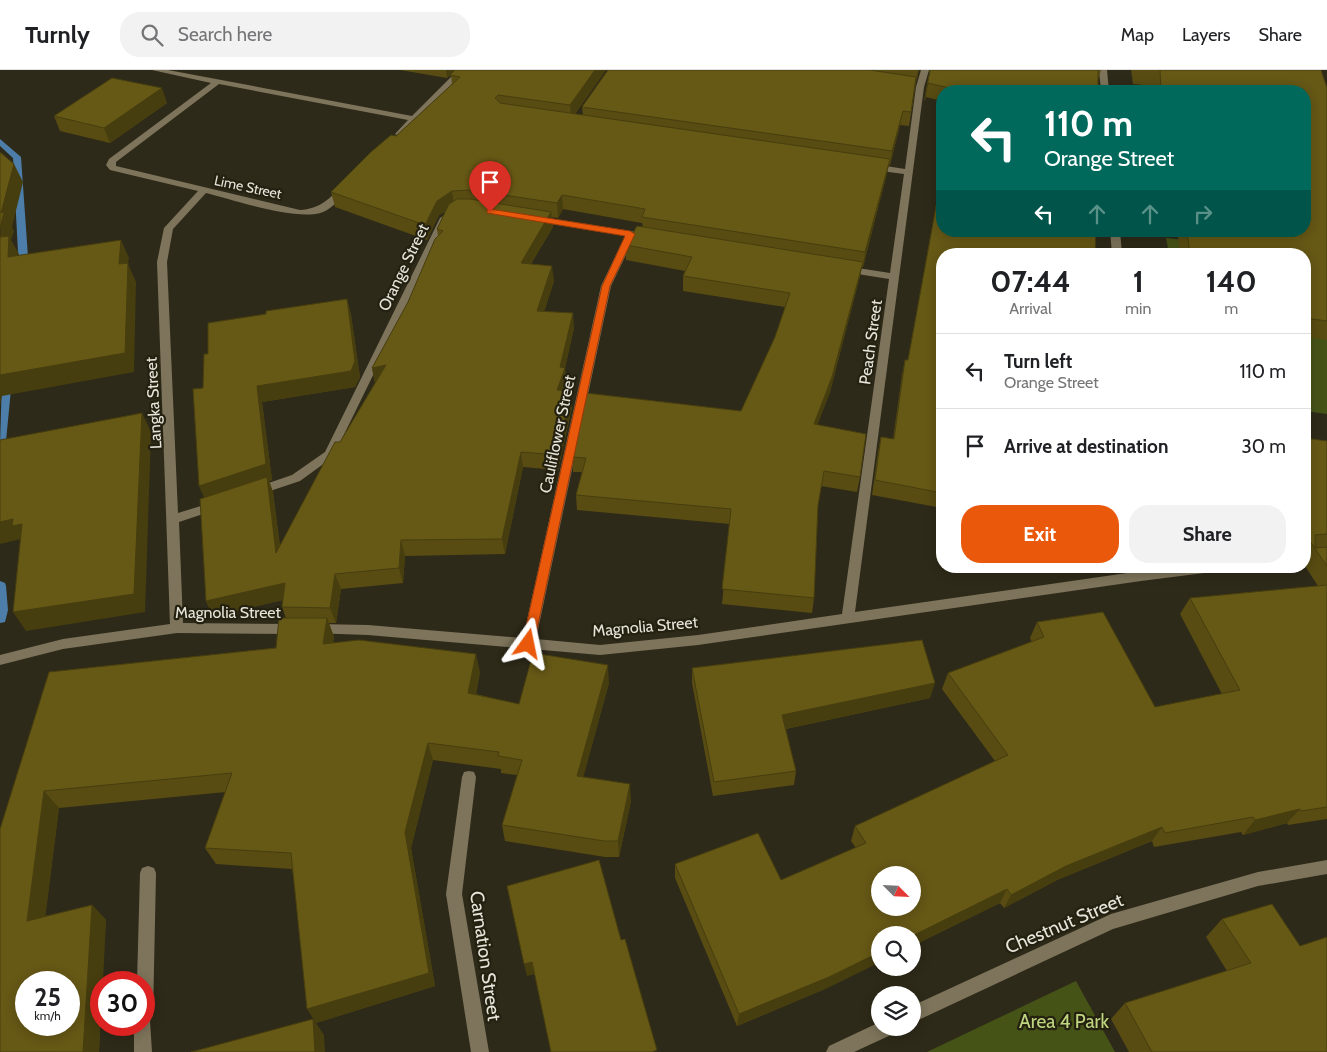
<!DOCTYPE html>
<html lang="en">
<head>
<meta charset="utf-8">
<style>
  body { margin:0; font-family:Cabin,sans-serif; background:#f2f2f2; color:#202124; height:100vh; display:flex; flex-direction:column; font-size:19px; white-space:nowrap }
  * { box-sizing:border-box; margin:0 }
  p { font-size:16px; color:#757577 }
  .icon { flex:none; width:28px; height:28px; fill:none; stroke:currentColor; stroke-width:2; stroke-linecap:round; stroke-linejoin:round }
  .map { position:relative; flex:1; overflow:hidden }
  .details { position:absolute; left:936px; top:178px; width:375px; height:325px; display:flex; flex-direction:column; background:#fff; border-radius:20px; box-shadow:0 2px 12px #0003 }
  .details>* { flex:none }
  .banner { position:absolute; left:936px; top:15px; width:375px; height:152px; border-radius:20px; box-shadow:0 2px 12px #0003; background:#00695c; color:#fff; overflow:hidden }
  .needle { width:32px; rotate:114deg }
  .buttons { position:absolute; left:871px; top:796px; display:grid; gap:10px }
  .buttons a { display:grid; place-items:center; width:50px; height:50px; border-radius:50%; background:#fff; box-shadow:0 2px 12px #0003; font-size:25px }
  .speed { position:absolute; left:15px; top:901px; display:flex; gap:10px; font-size:25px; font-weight:700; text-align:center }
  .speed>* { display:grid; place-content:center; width:65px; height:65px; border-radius:50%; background:#fff; box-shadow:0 2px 12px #0003; line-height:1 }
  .speed small { font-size:12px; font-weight:400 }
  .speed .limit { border:8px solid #d22; background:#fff; color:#111 }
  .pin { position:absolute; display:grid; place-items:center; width:42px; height:42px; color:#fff; margin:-51px -21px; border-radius:50% 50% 50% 0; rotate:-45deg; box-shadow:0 0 5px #0007 }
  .pin .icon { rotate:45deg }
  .me { position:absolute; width:55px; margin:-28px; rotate:12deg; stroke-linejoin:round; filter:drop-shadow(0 0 4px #0008) }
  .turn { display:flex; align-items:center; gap:18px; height:105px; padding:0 25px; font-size:22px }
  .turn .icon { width:65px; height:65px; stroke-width:2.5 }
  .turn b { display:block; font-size:35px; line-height:42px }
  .lanes { display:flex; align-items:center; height:48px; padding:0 25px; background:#0003; justify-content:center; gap:25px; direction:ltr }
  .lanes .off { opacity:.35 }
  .eta { display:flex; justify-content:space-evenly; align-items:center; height:85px; text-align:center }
  .eta b { font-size:30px; font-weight:800; line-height:35px }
  .primary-button { display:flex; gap:10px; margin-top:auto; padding:10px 25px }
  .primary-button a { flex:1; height:58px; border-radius:20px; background:#ea580c; color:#fff; font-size:20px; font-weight:800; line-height:58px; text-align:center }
  .primary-button a+a { background:#f2f2f2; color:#202124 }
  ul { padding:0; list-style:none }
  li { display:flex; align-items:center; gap:15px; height:75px; padding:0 25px; border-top:1px solid #e0e0e0 }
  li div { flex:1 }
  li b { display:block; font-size:19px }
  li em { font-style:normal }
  header { display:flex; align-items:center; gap:30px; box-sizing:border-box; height:70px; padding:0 25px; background:#fff; border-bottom:1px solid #e0e0e0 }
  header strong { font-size:24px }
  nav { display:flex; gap:28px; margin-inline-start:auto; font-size:18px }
  .search { width:350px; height:45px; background:#f2f2f2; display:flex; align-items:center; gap:12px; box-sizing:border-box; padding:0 18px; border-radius:20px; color:#757577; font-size:19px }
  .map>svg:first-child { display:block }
</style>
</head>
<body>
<header>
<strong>Turnly</strong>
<div class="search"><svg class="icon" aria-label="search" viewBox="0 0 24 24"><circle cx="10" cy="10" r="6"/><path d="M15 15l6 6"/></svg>Search here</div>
<nav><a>Map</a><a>Layers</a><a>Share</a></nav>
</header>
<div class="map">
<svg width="1327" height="982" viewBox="0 0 1327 982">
  <rect width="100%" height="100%" fill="#2e2a19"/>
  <path fill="#465317" d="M1166 168 1327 185V344L1305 341V184H1169Z
    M1076 911 1115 982H927Z"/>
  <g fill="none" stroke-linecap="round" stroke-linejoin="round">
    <path fill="#4c7ea9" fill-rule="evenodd" d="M0 69 21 87 29 201 24 204 19 201 13 88 0 76Z
      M7 306 12 309 6 371 0 375 2 309Z
      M0 511 5 513 6 516 8 540 5 552 0 553Z"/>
    <path fill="#7e745b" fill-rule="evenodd" d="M152 0H168L412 46 458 0H466L399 66 395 64 408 50 219 14 116 92V96L300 140C319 139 328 130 341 117L348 119C342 127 333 138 323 142 298 152 234 130 206 123L173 159 167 192 178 443 217 431 223 435 221 438 179 452 183 553 293 554 298 555 300 559 298 563 293 564 177 563 63 579 0 595V585L63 569 170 554 157 192 164 158 198 121 110 100 106 95 109 89 211 13Z
      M921 0H929L924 17 855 542 1141 501 1186 496H1238L1236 499 1141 511 698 575 600 585 368 565 311 563 309 559 311 555 316 554 368 555 523 568 601 216 625 166 533 151 531 149 536 146 631 161 652 167 647 170 634 168 611 216 536 569 600 575 698 565 842 544 889 209 845 202 840 199 845 196 890 203 904 104 873 100 869 97 873 94 905 99 916 17Z
      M1099 0H1107L1109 21H1101Z
      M445 145 450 148 333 387 300 411 255 426 251 425 249 422 251 419 292 405 325 382 440 148Z
      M1110 161H1120L1122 184H1112Z
      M469 701 474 702 476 707 462 824 489 982H471L446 824 462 707 464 702Z
      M1327 790V804L1258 816 1113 859 912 953V936L1111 844 1258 802Z
      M148 796 154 798 156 803 153 945 150 951 152 982H134V955H144V912H137L140 803 142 798Z
      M880 952V958H895L893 964 854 982H826L829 976Z"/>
  </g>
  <path fill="#584c12" d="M400 0H606L575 44 583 45 582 37 608 0H919L916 12 909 56 900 55 890 95H889L887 103 863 197H862L860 206 830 322 817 355 860 407 857 422 821 416 818 436 814 528 812 543 722 534 730 454 577 440 576 425 582 402H573L572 387 741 341 775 267 785 237 683 221V206L685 201 626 190V175L643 157 642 153 563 139 558 148 552 147 553 157 531 194 554 211 544 242 574 258 565 298 566 313 563 320 572 337 558 400 523 397 505 484 405 486 403 513 341 519 336 553H329L334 567 333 573 480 602 476 624 519 634 609 613 583 707 631 731 619 787H605L505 771 502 755 517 705 501 703V699L433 690 411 778 435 916 316 953 292 799 216 794 205 778 226 722 59 738 45 846 92 835 106 850 101 912V939L99 982H0L49 602 276 578 286 548 282 537 283 530 213 546 206 531 203 318 208 284 266 244 347 229 351 245 360 307 355 317 262 332 272 410 269 411 273 422 280 476 375 313 372 298 408 232 438 166 437 159 446 141 439 145 427 170 335 137 331 122 396 66 452 14 451 5 447 8Z
    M930 0H1101L1098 10V21H942V31L926 27 924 31Z
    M1131 0H1321L1327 18V270L1305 267V184H1180L1178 166 1149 162V161H1305V21H1155L1154 16 1133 14Z
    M167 33 110 73 60 61 54 46Z
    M942 102V438L872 425 878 382 881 367 893 369 902 305 905 290H908Z
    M1305 368 1327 371V749L1288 755 1287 753 1243 765 1241 762 1154 777 1152 771 1057 810 1004 838 1000 833 825 919 737 956 675 808V794L781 810 856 778 851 771 855 756 995 691 942 619 948 603 1032 572 1030 568 1037 552 1155 637 1222 624 1180 544 1190 528 1318 516 1305 496Z
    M692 598 930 628 786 659 796 701 794 715 713 726 692 613Z
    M1222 849 1300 876 1327 982H1129L1111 949 1125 933 1227 901 1206 867Z"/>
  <path fill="#473e0f" d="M446 0H456L447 8Z
    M595 0H606L571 49 570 35Z
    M918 0H919L916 12Z
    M928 13 926 27 924 31 927 17Z
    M162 18 167 33 110 73 104 58Z
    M903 41 900 55 890 95 892 81Z
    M890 89 887 103 863 197 865 182Z
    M14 94 23 112 12 157 14 161 11 170 19 184 18 206 0 172 1 143Z
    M452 121 454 135 439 145 427 170 425 155 437 131Z
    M562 125 563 139 558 148 557 133Z
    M551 142 553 157 522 208 521 193Z
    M121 170 129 188 128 194 136 212 134 302 2 326 0 335V305L119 194Z
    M863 192 860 206 830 322 812 369 814 354Z
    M552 196 554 211 539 257 537 241Z
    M347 229 351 245 360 307 355 317 262 332 272 410 269 411 273 422 282 498 206 432 199 416 257 316Z
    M573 243 574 258 565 298 566 313 558 335 557 320 560 297Z
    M386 295 375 313 372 298Z
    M571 321 572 337 558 400 557 385Z
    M142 343 151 362 145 542 26 561 13 542Z
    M521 382 523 397 505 484 502 469Z
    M13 449 22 454 21 469 0 474V452Z
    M401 470 405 486 403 513 399 498Z
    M335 504 341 519 336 553 330 538Z
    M285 513 291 528 213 546 206 531Z
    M327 548 334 567 330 592 323 574Z
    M476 584 480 602 472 640 468 623Z
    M608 595 609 613 579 723 577 706Z
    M935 613 930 628 780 660 782 645Z
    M428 673 433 690 411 778 435 916 316 953 307 939 405 762Z
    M630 714 631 731 619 787 618 771Z
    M44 721 59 738 43 866 27 851Z
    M1300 739 1287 753 1243 765 1255 750Z
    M1162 757 1152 771 1057 810 1004 838 1011 825 1066 796Z
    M1007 819 1000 833 912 876V866Z
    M92 835 106 850 103 912H101V939L99 982H83Z
    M880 882V892L825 919 737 956 739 944Z
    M532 892 535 904 527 906 524 894Z
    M313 949 324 965 325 982H315Z"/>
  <path fill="#665815" stroke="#473e0f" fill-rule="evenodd" d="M455 0H595L570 35 498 25 495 28 500 33 890 89 865 182 642 147 645 139 562 125 557 133 470 120 452 121 437 131 425 155 331 122 371 82 391 65 396 66 460 7 450 5Z
    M608 0H870L916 7 911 42 903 41 892 81 582 37Z
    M930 0H1098V21H958V20L928 13 927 17Z
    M1160 0H1321L1327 18V251L1305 248V184H1190L1187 161H1305V21H1161Z
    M112 8 162 18 104 58 54 46Z
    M0 82 14 94 1 143 4 142 0 158Z
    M942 104V161H1096L1095 184H942V423L875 410 881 367 894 369 905 290H908Z
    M457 129H470L551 142 521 193 552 196 537 241 573 243 560 297 565 298 557 320 571 321 557 385 521 382 502 469 401 470 399 498 335 504 330 538 282 537 285 513 206 531 200 429 267 407 276 483 335 372H340L386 295 372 298 408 232 435 169 443 161 437 159 449 134Z
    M637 156 863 192 832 307 814 354 866 364 860 407 824 401 818 435 814 528 722 519 731 439 576 425 586 388 572 387 586 323 741 341 775 267 790 223 683 206 692 187 626 175Z
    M9 166 8 187 121 170 119 194 128 193 125 283 0 305V167Z
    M347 229 355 291 351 301 257 316 266 394 199 416 193 319 203 318 204 284H208V253L266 244V241Z
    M142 343 134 524 13 542 22 454 12 456 13 449 0 452V370Z
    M1305 368 1327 371V464L1315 465V478L1327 477V496L1305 464Z
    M1327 515V737L1301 741 1300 739 1255 750 1253 747 1165 763 1162 757 1066 796 1011 825 1007 819 912 866V865H880V882L829 907 739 944 675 794 758 763 781 810 866 773 855 756 1008 685 948 603 1044 567 1037 552 1103 542 1155 637 1240 620 1190 528ZM880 805H912V838H880Z
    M279 548H327L323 574 359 570 476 584 468 623 519 634 533 583 608 595 577 706 630 714 618 771H604L502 755 522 690 498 686 499 682 428 673 405 762 429 903 307 939 291 783 205 778 232 703 44 721 27 851 92 835 83 982H0V759L49 602 276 578ZM26 912H69V955H26Z
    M922 570 935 613 782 645 796 701 714 712 692 598Z
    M599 790 621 870 625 869 657 980 652 982H551L532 892 524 894 507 816Z
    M1272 834 1300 876 1327 867V982H1152L1125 933 1251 893 1222 849Z
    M313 949 315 982H191Z"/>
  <path fill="#ea580c" stroke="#983908" d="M490 139 630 161 635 164 610 216 534 574 528 579 522 574 602 216 625 166 487 143V140Z"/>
  <g text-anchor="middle" stroke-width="4.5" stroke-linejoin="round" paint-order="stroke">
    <g font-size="14" fill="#e7e5da" stroke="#242110">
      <text transform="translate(248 117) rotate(12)" y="5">Lime Street</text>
    </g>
    <g font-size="16" fill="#e7e5da" stroke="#242110">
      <text transform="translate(403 197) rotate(-64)" y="6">Orange Street</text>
      <text transform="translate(870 272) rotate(-82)" y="6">Peach Street</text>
      <text transform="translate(153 333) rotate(-93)" y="6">Langka Street</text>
      <text transform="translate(557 364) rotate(-78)" y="6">Cauliflower Street</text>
      <text x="228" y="548">Magnolia Street</text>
      <text transform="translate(645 556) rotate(-5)" y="6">Magnolia Street</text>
    </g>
    <g font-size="19" fill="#e7e5da" stroke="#242110">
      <text transform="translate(1064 853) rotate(-23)" y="7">Chestnut Street</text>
      <text transform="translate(486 886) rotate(82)" y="7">Carnation Street</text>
    </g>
    <g font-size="19" fill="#bfd67f" stroke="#242110">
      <text x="1064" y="958">Area 4 Park</text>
    </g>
  </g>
</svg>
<div class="buttons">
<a><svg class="needle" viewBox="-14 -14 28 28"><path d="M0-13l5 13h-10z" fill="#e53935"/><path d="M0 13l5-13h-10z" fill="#757577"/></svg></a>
<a><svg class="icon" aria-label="search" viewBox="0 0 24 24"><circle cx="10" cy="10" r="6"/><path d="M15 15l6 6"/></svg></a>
<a><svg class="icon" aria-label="layers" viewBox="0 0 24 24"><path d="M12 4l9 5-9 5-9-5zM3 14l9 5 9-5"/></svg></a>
</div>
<div class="speed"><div>25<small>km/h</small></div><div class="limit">30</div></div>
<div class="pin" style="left:490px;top:142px;background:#d93025"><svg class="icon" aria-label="arrive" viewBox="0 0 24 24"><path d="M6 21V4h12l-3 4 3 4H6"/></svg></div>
<svg class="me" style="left:528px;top:574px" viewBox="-20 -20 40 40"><path d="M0-17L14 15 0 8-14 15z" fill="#ea580c" stroke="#fff" stroke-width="4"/></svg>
<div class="banner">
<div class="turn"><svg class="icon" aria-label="left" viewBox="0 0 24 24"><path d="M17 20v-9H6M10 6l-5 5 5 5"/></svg><div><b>110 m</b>Orange Street</div></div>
<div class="lanes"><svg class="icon" aria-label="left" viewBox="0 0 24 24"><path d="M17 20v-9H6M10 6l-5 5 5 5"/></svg><svg class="icon off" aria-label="ahead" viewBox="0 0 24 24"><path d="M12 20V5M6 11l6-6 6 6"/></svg><svg class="icon off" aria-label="ahead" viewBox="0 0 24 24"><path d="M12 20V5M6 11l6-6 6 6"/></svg><svg class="icon off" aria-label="right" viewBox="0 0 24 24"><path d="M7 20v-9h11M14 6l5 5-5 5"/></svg></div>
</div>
<section class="details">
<div class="eta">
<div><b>07:44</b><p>Arrival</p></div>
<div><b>1</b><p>min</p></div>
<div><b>140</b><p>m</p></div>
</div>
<ul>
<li><svg class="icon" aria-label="left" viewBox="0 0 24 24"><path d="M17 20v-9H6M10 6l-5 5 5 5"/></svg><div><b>Turn left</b><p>Orange Street</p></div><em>110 m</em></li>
<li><svg class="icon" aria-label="arrive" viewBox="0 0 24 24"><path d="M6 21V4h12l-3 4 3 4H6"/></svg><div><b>Arrive at destination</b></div><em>30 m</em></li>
</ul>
<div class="primary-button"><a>Exit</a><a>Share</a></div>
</section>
</div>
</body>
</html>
